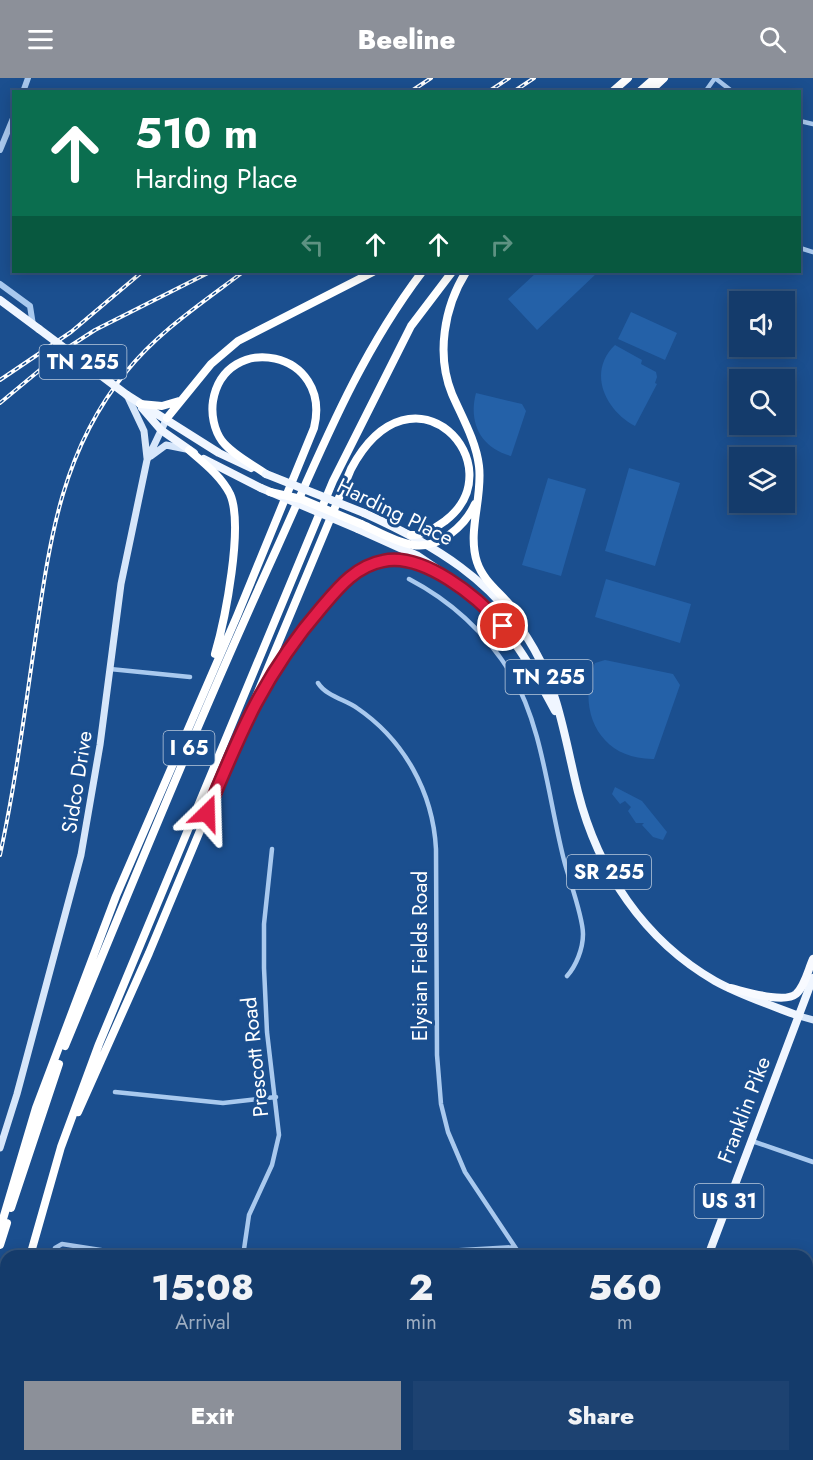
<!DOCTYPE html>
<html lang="en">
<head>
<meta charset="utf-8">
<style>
  body { margin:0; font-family:Jost,sans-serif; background:#1d4271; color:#f1f3f6; height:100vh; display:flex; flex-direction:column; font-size:22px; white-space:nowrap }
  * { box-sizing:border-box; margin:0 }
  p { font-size:20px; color:#9dadc1 }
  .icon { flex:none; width:33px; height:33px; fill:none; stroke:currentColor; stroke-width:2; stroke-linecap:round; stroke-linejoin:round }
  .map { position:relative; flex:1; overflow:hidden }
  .sheet { position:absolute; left:0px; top:1172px; width:813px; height:212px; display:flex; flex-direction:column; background:#143b6b; border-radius:18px 18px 0 0; box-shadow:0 3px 15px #0003,0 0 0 2px #33557e }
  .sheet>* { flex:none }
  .guide { position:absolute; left:12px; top:12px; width:789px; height:183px; border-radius:0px; box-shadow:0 3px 15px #0003,0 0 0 2px #33557e; background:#0b6e4f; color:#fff; overflow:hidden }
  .tools { position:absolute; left:729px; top:213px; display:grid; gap:12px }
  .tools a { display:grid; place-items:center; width:66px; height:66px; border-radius:0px; background:#143b6b; box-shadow:0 3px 15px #0003,0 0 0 2px #33557e; font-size:30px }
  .pin { position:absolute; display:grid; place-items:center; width:51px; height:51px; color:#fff; margin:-26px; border:3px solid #fff; border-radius:50%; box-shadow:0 2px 6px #0007 }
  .me { position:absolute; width:66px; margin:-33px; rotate:22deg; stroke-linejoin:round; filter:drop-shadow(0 0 4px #0008) }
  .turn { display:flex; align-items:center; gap:21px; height:126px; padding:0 24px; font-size:27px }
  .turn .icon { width:78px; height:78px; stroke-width:2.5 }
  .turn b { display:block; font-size:42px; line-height:51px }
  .lanes { display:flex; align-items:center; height:57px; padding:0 24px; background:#0003; justify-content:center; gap:30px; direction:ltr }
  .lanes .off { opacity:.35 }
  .eta { display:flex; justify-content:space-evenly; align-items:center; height:102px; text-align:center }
  .eta b { font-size:36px; font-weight:800; line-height:42px }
  .button { display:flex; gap:12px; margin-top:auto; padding:12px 24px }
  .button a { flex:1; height:69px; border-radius:0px; background:#8c9099; color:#fff; font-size:24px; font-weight:800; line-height:69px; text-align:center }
  .button a+a { background:#1d4271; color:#f1f3f6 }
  header { display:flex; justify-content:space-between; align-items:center; height:78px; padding:0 24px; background:#8c9099; color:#fff; font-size:27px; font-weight:800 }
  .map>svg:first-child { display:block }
</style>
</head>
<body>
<header><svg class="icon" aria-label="menu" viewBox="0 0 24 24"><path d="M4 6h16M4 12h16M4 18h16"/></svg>Beeline<svg class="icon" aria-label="search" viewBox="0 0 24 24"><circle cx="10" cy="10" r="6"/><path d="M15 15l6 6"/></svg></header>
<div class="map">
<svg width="813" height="1382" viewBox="0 0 813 1382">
  <rect width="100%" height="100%" fill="#1b4f8f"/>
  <path fill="#2461a8" d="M537 194H598L537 252 508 221Z
    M631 234 677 255 665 282 618 261Z
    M615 267 642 282 641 286 656 294 657 299 655 305 657 306 635 348C605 332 587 294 615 267Z
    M476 315 522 326 526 333 511 378C481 370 468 345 476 315Z
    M629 390 680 405 655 488 605 473Z
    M548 400 586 411 561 498 522 487Z
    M606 501 691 526 680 565 595 539Z
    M605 582 673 596 680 607 654 681C599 682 576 632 595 585Z
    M615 709 642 723 667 754 663 762 653 759 642 747 644 745H636L628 733 631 729 625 723 620 726 612 716Z"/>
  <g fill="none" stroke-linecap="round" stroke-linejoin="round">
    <path stroke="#a9c9ee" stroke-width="4.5" d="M715 0 733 14
      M705 14 715 0
      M800 43 813 46
      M800 170 813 174
      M409 501C453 524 486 555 512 597 543 649 549 726 565 786 570 804 583 839 583 856 583 871 576 888 567 898
      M110 591 190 599
      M318 605C326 618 346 622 357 630 404 662 433 714 436 771L437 977 441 1026 448 1054 465 1094 521 1178
      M568 796 604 786
      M570 807 611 799
      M115 1014 223 1025 276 1019
      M752 1063 813 1084
      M52 1178 55 1170 62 1166 139 1178
      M243 1178 249 1137 272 1087 279 1057 267 954 264 890V846L272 771
      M360 1178 515 1169
      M709 1377 711 1382
      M721 1377 725 1382
      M238 1379 261 1382
      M73 1382 74 1377
      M320 1382H362
      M376 1382 378 1377"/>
    <path stroke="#a9c9ee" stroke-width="6" d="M23 14 28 0
      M0 72 14 38
      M0 206 30 228 33 247"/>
    <path stroke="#d6e6fa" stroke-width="7" d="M127 317 144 353 147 380
      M151 378 166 367 186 371
      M799 938 813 942
      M0 1070 17 1016 81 777 100 667 121 506 147 382 167 340"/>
    <path stroke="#f0f6ff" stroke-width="8" d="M0 222 39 251
      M127 317 219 375 251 390
      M142 330 161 352 194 375
      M204 381 261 410
      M364 435C433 466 496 503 534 571 559 614 566 666 578 714 598 793 644 862 715 903 742 918 771 927 799 938
      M358 451 418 478 461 507
      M472 517C509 550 532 589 555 633
      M708 1178 813 900
      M636 1382 637 1377"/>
    <path stroke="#f8faff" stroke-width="8" d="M730 910C744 913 784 926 796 916 805 908 808 892 813 881"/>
    <path stroke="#fff" stroke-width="8" d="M612 14 628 0
      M639 14 655 0
      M649 14 664 0
      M466 194C444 229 436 277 452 316 462 339 476 363 479 388 483 420 467 453 477 484 486 512 519 524 524 554
      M140 326 162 328 179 323
      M167 340 211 286 238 263 373 194
      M189 372C204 385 221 398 230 416 244 447 225 542 215 576
      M361 446C377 453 395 464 413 467 439 471 465 448 475 426
      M265 607C289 565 347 475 403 482 429 485 454 507 476 521
      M65 968C134 801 202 634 277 470 321 373 357 280 422 194
      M78 1034 149 875 351 391C413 275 517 388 445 443 435 450 423 458 411 457
      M11 1130 59 986
      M0 1151 36 1030 116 818 237 538 314 350C333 272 225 252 213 323 211 336 214 352 222 363 233 377 252 386 266 396
      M0 1167 7 1145
      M30 1178 61 1069 99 966 333 403 411 248 452 194
      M0 1292 6 1266"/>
    <defs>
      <path id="rail" d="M410 14 431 0
        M488 14 509 0
        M513 14 534 0
        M0 302 71 254 142 194
        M0 325 64 272 95 252 210 194
        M0 777C15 708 24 639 34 570 49 469 59 376 126 294 159 253 202 225 243 194"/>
    </defs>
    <use href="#rail" stroke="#fff" stroke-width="4"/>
    <use href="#rail" stroke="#1b4f8f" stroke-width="1.5" stroke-dasharray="4.5" stroke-linecap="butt"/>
    <path stroke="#f0f6ff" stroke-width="8" d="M39 251 127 317
      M266 396 364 435
      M261 410 358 451"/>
    <path stroke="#fff" stroke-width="8" d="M270 414 301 421 361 446"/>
  </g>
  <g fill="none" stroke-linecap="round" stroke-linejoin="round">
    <defs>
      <path id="route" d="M207 735C240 655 264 596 322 529 339 509 356 488 383 483 423 474 478 519 503 548"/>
    </defs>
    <use href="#route" stroke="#92132f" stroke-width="15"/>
    <use href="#route" stroke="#e11d48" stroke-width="10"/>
  </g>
  <g text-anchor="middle" stroke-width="6" stroke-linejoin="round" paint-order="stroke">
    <g fill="#1b4f8f" stroke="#bbcadd" stroke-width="1.5">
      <rect x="39.5" y="267" width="87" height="34" rx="4.5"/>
      <rect x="505.5" y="582" width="87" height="34" rx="4.5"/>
      <rect x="163.5" y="653" width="51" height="34" rx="4.5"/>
      <rect x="567" y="777" width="84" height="34" rx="4.5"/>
      <rect x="694.5" y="1106" width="69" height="34" rx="4.5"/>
    </g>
    <g font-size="20" font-weight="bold" fill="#fff">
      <text x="83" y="291">TN 255</text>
      <text x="549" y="606">TN 255</text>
      <text x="189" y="677">I 65</text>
      <text x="609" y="801">SR 255</text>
      <text x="729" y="1130">US 31</text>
    </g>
    <g font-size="21" fill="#fff" stroke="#1b4f8f">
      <text transform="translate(395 434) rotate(26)" y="7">Harding Place</text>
      <text transform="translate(77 704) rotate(-81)" y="7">Sidco Drive</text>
      <text transform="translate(420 878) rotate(-90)" y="7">Elysian Fields Road</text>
      <text transform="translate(255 979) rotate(-96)" y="7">Prescott Road</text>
      <text transform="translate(744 1032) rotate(-69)" y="7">Franklin Pike</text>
    </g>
  </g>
</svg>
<div class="tools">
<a><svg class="icon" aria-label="sound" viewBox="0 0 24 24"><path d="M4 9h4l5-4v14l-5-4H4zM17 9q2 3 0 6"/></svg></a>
<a><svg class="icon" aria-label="search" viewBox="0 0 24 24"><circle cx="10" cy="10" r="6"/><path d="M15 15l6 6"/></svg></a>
<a><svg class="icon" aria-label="layers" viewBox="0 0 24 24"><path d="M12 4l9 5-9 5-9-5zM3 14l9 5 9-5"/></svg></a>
</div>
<div class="pin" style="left:503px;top:548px;background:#d93025"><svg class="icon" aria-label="arrive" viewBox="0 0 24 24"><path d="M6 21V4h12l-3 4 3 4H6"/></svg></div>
<svg class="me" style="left:207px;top:735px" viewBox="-20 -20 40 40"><path d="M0-17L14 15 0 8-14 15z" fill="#e11d48" stroke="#fff" stroke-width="4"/></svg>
<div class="guide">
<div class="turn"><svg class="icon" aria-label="ahead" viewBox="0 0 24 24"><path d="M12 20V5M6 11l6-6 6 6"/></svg><div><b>510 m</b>Harding Place</div></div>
<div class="lanes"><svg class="icon off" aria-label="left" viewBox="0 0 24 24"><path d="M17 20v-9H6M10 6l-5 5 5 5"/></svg><svg class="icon" aria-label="ahead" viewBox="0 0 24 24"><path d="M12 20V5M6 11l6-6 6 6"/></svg><svg class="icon" aria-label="ahead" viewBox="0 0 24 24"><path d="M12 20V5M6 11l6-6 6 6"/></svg><svg class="icon off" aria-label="right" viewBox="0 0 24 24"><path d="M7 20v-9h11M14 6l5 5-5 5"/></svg></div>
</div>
<section class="sheet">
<div class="eta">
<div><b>15:08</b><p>Arrival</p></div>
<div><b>2</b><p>min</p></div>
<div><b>560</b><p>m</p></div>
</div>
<div class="button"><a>Exit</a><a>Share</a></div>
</section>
</div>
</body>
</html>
